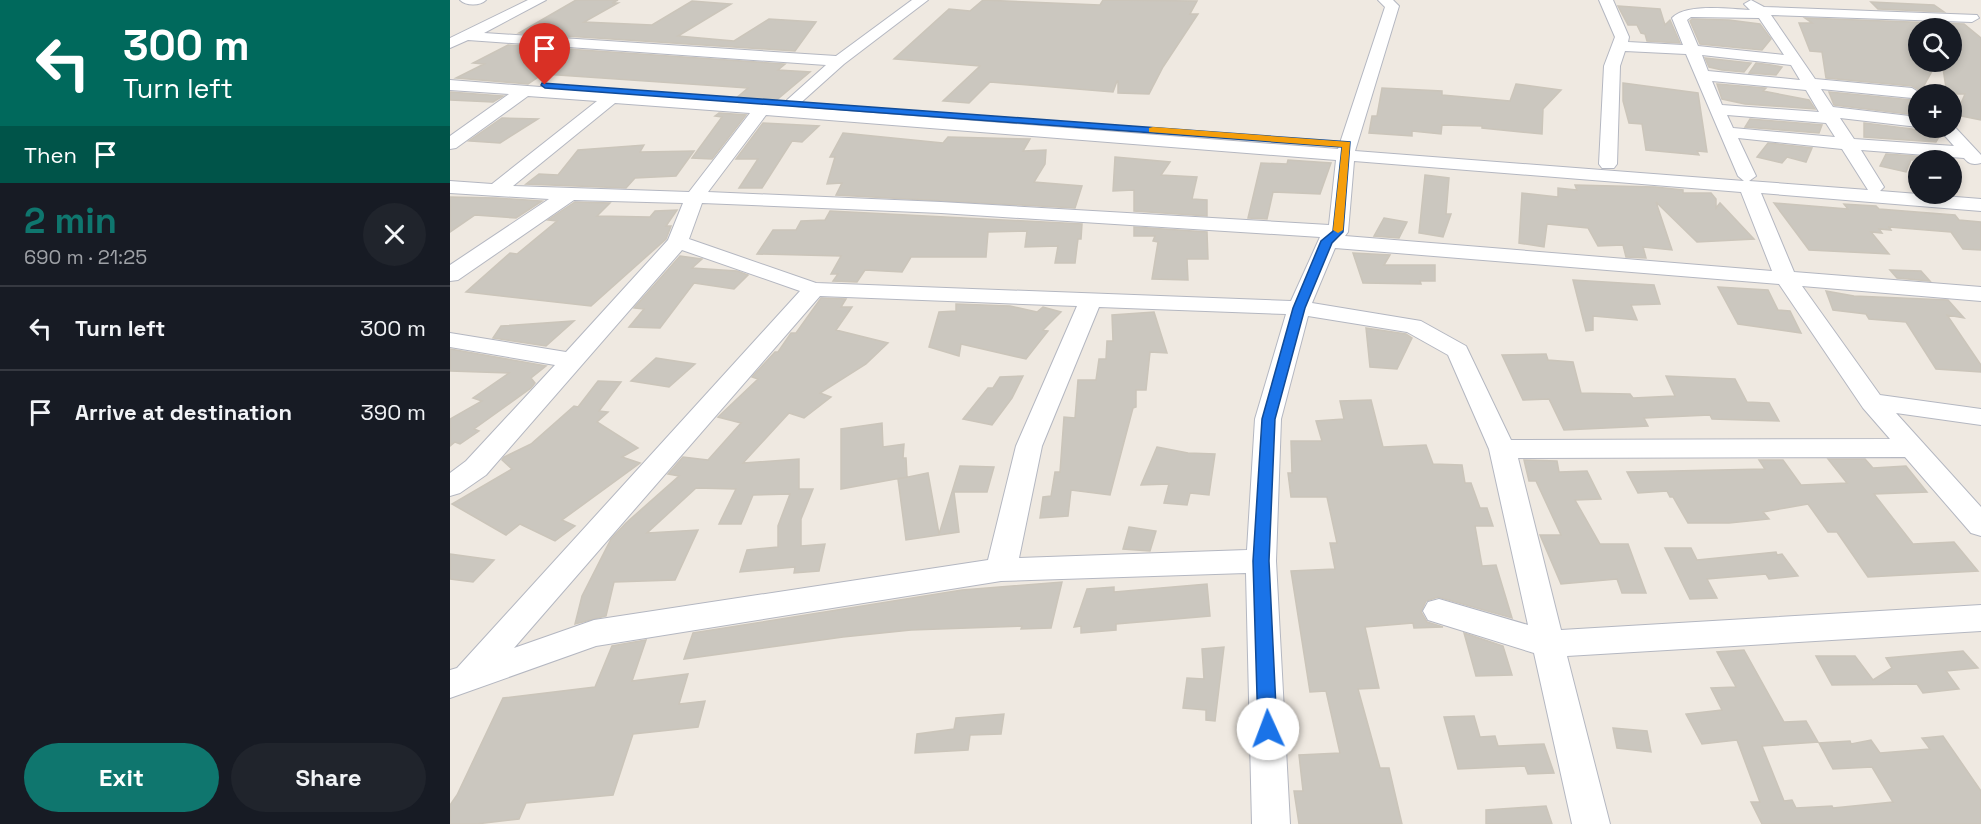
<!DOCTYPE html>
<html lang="en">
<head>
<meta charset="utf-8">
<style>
  body { margin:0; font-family:"Space Grotesk",sans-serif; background:#20242c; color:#f1f3f6; height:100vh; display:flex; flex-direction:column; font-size:22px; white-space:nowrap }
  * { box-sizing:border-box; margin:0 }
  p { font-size:20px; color:#9ea1a6 }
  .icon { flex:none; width:33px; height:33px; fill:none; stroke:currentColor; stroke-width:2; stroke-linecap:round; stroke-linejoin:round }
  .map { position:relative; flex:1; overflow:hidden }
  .details { display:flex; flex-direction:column; background:#171b24; width:450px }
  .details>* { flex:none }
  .hud { background:#00695c; color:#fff; overflow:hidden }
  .tools { position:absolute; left:1458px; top:18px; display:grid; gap:12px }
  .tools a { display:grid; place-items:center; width:54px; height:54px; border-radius:50%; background:#171b24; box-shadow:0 3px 9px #0003; font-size:30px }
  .pin { position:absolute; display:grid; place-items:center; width:51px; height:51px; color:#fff; margin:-62px -26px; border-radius:50% 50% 50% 0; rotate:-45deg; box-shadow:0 0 6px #0007 }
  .pin .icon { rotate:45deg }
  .me { position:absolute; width:66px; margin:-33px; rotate:358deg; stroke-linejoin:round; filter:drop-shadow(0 0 4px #0008) }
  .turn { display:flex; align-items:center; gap:21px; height:126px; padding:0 24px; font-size:27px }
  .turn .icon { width:78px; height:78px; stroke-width:2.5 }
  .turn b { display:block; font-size:42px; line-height:51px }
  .then { display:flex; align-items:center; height:57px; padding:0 24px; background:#0003; gap:12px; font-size:22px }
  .round { display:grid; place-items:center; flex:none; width:63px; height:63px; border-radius:32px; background:#20242c }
  .overview { display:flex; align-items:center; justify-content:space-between; height:102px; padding:0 24px }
  h1 { font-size:36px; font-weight:700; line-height:45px; color:#0f766e }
  .cta { display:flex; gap:12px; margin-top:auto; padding:12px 24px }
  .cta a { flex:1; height:69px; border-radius:36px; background:#0f766e; color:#fff; font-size:24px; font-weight:700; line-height:69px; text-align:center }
  .cta a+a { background:#20242c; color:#f1f3f6 }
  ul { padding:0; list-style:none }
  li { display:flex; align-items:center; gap:18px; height:84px; padding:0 24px; border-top:2px solid #363941 }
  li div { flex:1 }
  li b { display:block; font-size:22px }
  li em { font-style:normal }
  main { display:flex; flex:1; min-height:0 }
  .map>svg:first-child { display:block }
</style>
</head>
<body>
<main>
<section class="details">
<div class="hud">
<div class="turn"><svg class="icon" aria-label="left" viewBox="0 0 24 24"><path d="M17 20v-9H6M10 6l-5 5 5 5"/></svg><div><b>300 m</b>Turn left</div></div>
<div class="then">Then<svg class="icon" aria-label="arrive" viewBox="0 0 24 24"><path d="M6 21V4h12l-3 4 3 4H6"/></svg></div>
</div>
<div class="overview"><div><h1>2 min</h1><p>690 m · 21:25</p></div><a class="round"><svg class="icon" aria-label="close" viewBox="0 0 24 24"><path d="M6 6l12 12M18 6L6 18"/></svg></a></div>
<ul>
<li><svg class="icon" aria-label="left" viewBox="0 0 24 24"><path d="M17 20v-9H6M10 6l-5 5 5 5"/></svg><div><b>Turn left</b></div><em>300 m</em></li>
<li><svg class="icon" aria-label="arrive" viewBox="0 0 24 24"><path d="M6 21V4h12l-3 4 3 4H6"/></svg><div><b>Arrive at destination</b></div><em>390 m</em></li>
</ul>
<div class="cta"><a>Exit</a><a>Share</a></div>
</section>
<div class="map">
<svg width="1531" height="824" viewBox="0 0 1531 824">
  <rect width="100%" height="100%" fill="#efe9e1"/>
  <path fill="#cbc7bf" stroke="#cbc5ba" stroke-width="1.5" d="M126 0H168L162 3H168L134 22 202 25 242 1 281 4 228 36 284 41 319 19 366 22 345 51 69 33Z
    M533 0 650 5 653 0 747 1 740 14H748L713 67 699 94 668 93V81H667L663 92 540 82 519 103 493 101 530 66 444 59 499 9 520 11Z
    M1421 2 1484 5 1494 12 1428 9Z
    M1168 6 1210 9 1215 25 1220 20 1230 43 1197 41 1195 34 1191 33 1187 25H1178Z
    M1355 18 1514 24 1531 38V120L1506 115 1515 94H1497L1492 62H1502V28H1468V62H1487L1471 91 1462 86 1376 78 1372 52 1360 51 1349 23H1362Z
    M1242 19 1279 20 1310 24 1321 39 1312 50 1250 44 1240 21Z
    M58 45 335 64 328 70 360 72 323 103 284 100 298 88 93 74 78 84 6 78 34 64 23 63Z
    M1255 58 1301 63 1294 72 1272 70 1259 67Z
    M1306 63 1321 65 1332 67 1326 75 1299 73Z
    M1173 83 1248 93 1257 152 1247 151 1249 155 1196 150 1192 124 1179 123 1173 101Z
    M1066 84 1111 90 1093 109 1092 134 1032 128V126L992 125 991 134 962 131V136L919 133 922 116H927L932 88 992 91V95L1060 101Z
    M1267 84 1316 88 1313 91 1359 100 1365 109 1295 104 1272 99Z
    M0 92 53 96 43 102 0 100Z
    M1379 92 1462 100 1467 97 1458 114 1384 105Z
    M269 113 296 115 262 159 242 158 272 117 265 116Z
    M52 118 88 119 50 143 19 141Z
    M1300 119 1372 125 1369 133 1295 127Z
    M313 123 369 126 352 142 342 141 312 188H289L308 159H286Z
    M1414 123 1462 129 1490 135 1486 142 1414 137Z
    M393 133 493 143 498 137 580 139 573 151 596 150 595 164 584 182 632 186 625 208 386 195 392 183 377 184 385 157H380Z
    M1318 143 1362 148 1356 162 1337 157 1332 163 1307 157Z
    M194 145 190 152 244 151 226 176 185 178 176 188 76 184 89 174 108 175 128 150Z
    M1436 154 1477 157 1475 160H1461L1456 172 1430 166Z
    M665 157 720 162 711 175 747 177 742 199 757 200V216L684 211V190L663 191Z
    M838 160 881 163 870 194 823 192 817 219 798 218 811 163 837 164Z
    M975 175 999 178 996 214H1001L993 237 969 233Z
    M1125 185 1205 187 1233 190V193H1261L1266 199V208L1270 203 1304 239 1247 242 1206 202 1222 250 1193 247 1196 258 1176 257 1173 245 1148 246 1138 228 1097 224 1094 247 1069 243 1072 193 1108 197V188L1127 190Z
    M0 197 46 198 92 201 66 218 25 215 0 232Z
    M125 202 160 203 147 216 200 217 205 211 227 210 216 226H221L216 239 141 306 16 292 60 253 67 254 107 221 98 220Z
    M1324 203 1398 209 1394 204 1426 206 1429 209 1505 215 1509 220 1531 222V250L1513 249 1501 232 1439 227 1441 230 1429 229 1432 233 1421 232 1439 254 1359 250Z
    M380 211 632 224 631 239H628L625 263H605L608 246 575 247 577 231 538 232 536 257H461L452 272 415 270 407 282 383 281 388 274H381L391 256 307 254 323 230H346L351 221 375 220Z
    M934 218 957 222 949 238 924 236Z
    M684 227 757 232 758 259H737L738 280 702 279 708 242 703 241 705 236H684Z
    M903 253 940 255 934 265H985V281H970L971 284 913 283Z
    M230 256 252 259 242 268 287 271 298 275 284 289 244 283 210 328 179 327 194 309 184 308Z
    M1440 270 1471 271 1480 281 1447 278Z
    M1123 280 1204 285 1210 304 1181 305 1187 320 1143 316V330L1136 331Z
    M1268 287 1318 290 1328 310 1340 311 1351 333 1288 324Z
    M1376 291 1404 296 1498 300 1514 318 1497 315 1531 365V372L1486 369 1456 322 1419 319 1416 314 1383 310Z
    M371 298 396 299 391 307H402L386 330 438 343 416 364 370 393 381 397 354 418 339 413 293 463 349 459V489H363L351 519V546L375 544 369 571 344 573 345 567 290 572 297 550 328 547V526L340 494 303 495 291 524H269L286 489 246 488 197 533 248 530 225 580 164 582 156 616 125 624 132 596 161 539 176 523 229 476 218 474 233 457 258 460 291 423 268 417 308 379 302 377 325 352H328L341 333H346Z
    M506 304 560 306 587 312 593 307 611 312 593 330 598 331 576 359 511 344 509 356 479 347 489 312 506 311Z
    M704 312 717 353 700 352 696 390H686V407L683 408 660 495 621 490 618 516 590 518 593 497 601 496 605 472H610L614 417 625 418 628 380H646L649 359H656L657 341H663L662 315Z
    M124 321 96 346 43 338 51 326Z
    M916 328 956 334 962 338 947 369 920 367Z
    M0 349 96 366 81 378 85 383 81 388 24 429 29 431 10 444 5 442 0 446V419L32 401 23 398 59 373 0 371Z
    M1096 354 1098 360 1123 362 1131 393 1180 394 1183 398 1225 396 1216 376 1285 379 1297 402 1319 403 1329 421 1262 419 1260 415 1194 418 1198 426 1114 430 1099 399 1073 400 1052 355Z
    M206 358 245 364 219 387 181 381Z
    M573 376 562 398 542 425 513 419 538 388H543L550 377Z
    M148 381 171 382 149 411 158 412 147 422 188 448 172 457 190 463 112 520 125 526 105 541 70 524 56 535 2 504 62 469 52 460 54 457 81 444 124 406 128 407Z
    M921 400 933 447 976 445 983 464 1012 465 1015 483H1021L1030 508H1037L1043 526H1025L1032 566 1046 565 1062 618 988 597 976 601 971 612 977 622 993 627 964 628 963 623 915 627 929 688 908 689 930 768H939L952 824H849L844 791H853L849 755 890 753 876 691 860 692 841 571 885 569 880 543H887L877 497H841L838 473H842L841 441H872L866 421 894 419 890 401Z
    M432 423 433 447 454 444 453 458H456L457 477 391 489V429Z
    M707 447 738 453 765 454 759 495 740 493 737 505 714 503 719 484 691 485Z
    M1378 459H1415L1423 468 1456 466 1477 492 1424 494 1463 544 1504 542 1528 571 1418 577 1387 532H1378L1358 504 1313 512 1319 519 1279 523H1238L1223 497H1220L1217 491 1188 493 1177 472 1315 469 1309 460H1333L1351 485 1397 483Z
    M1074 460 1107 461 1109 472 1137 471 1151 499 1125 500 1150 544H1178L1196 593H1172L1167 579 1111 584 1090 535H1111L1086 481H1079Z
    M510 466 544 467 537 492H504L509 532 456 540 448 479 478 473 489 534Z
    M679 527 706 531 700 551 673 549Z
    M1215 548H1241L1247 560 1326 552 1327 555 1332 554 1348 576 1319 579 1316 574 1257 579 1267 598 1240 599Z
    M0 554 44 560 23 582 0 579Z
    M612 582 601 628 571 629 572 626 461 630 393 637 234 659 243 633 512 590Z
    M757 584 760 616 666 624V630L631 633V626L624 627 637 589 664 587V592Z
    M1014 633 1053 646 1062 675 1026 676Z
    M196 640 182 681 238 674 229 704 255 701 248 727 183 734 163 795 76 803 69 819 26 824H0V805L7 795 53 698 145 687 162 646Z
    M774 647 765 721 756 720V710L733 708 737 678 754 679 752 649Z
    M1294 650 1334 722 1356 721 1368 742 1312 746 1334 801 1342 800 1346 808 1382 806 1383 808 1443 802 1422 767 1383 769 1369 743 1400 741 1401 744 1421 740 1430 753 1480 749 1472 738 1493 736 1531 791V824H1312L1301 802H1310L1287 740 1252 744 1236 714 1272 710 1261 688 1286 687 1267 652Z
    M1513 651 1528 668 1496 671 1509 689 1473 693 1467 684 1382 685 1366 656H1405L1423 680 1442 668 1436 658Z
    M554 714 551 734 520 735 518 750 465 753 467 734 504 729 506 718Z
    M1024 716 1030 737 1045 736 1048 746 1094 744 1104 773 1078 774 1075 766 1008 769 994 717Z
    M1163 728 1197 731 1201 752 1167 748Z
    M1096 806 1102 824H1036V810Z"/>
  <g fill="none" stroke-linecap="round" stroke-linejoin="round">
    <defs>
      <path id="minor" d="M10 0H36C30 6 16 6 10 0Z
        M78 0H96L34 33 386 56 462 0H478L394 64 346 107 888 149 935 7 928 0H943L949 6 905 151 1294 181 1288 176 1236 54 1175 51 1170 66 1167 164 1164 168H1152L1149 164 1154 66 1165 37 1149 0H1163L1179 37 1178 42 1233 45 1222 18C1236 3 1280 9 1300 10L1294 4 1301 0 1314 7 1527 15 1529 18 1522 22 1321 15 1365 79 1462 88 1470 93 1462 98 1371 89 1383 107 1468 117V127L1390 118 1404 139 1504 146 1488 128H1502V124L1531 155V163C1523 165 1519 164 1514 158L1411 150 1434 187 1430 191 1531 199V211L1311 193 1344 272 1531 287V301L1352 286 1430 395 1531 409V425L1446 413 1531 507V536L1521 533 1455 457 1068 458 1111 630 1531 605V631L1117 656 1160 824H1122L1084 653 978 620 973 611 978 602 989 599 1078 625 1039 449 998 355 957 332 858 316 831 419 826 561 840 824H802L796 573 551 581 146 646 0 698V670L7 668 350 291 232 250 36 475 10 493 0 496V473L16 461 105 365 0 347V333L116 352 218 240 233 203 124 200 8 280 0 281V265L99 199 0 193V181L42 184 147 101 78 96 6 148 0 149V136L59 94 0 90V80L337 106 335 103 337 100 376 65 18 40 0 48V38ZM1241 17 1309 18 1334 55 1248 46 1237 20ZM1252 55 1341 65 1350 80 1258 71ZM1262 81 1356 90 1369 112 1272 105ZM165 103 300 113 239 192 63 186ZM316 115 886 160 879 225 491 202 258 192ZM1277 115 1376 123 1385 137 1283 128ZM1288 138 1392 149 1418 190 1299 181 1306 176ZM904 161 1291 192 1322 271 895 236 898 232ZM252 203 491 213 870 237 841 301 366 283 239 239ZM885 248 1329 284 1413 408 1440 439 1061 440 1016 346 971 321 862 303ZM370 296 627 306 566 446 538 560 144 620 64 648ZM649 307 836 314 805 419 797 550 569 558 592 446Z"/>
    </defs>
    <use href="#minor" stroke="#b4b7c1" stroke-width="2"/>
    <use href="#minor" fill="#fff" fill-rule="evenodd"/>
  </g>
  <path fill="#1a73e8" stroke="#114b97" stroke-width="1.5" d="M92 83 900 142 893 232 882 243 855 308 825 419 819 561 827 729 824 734 818 737 811 734 808 729 803 561 812 419 843 308 871 241 883 231 892 147 95 88 91 85Z"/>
  <path fill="#f59e0b" d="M703 127 900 142 893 230 888 233 883 230 892 147 699 132V128Z"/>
</svg>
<div class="tools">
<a><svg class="icon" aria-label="search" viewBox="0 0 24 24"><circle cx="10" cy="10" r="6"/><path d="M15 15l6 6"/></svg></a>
<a>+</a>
<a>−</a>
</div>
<div class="pin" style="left:95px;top:85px;background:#d93025"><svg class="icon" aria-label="arrive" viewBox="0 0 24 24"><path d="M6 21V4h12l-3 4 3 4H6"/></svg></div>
<svg class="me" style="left:818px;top:729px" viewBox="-20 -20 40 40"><circle r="19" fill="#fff"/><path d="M0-13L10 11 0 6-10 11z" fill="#1a73e8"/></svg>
</div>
</main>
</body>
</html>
